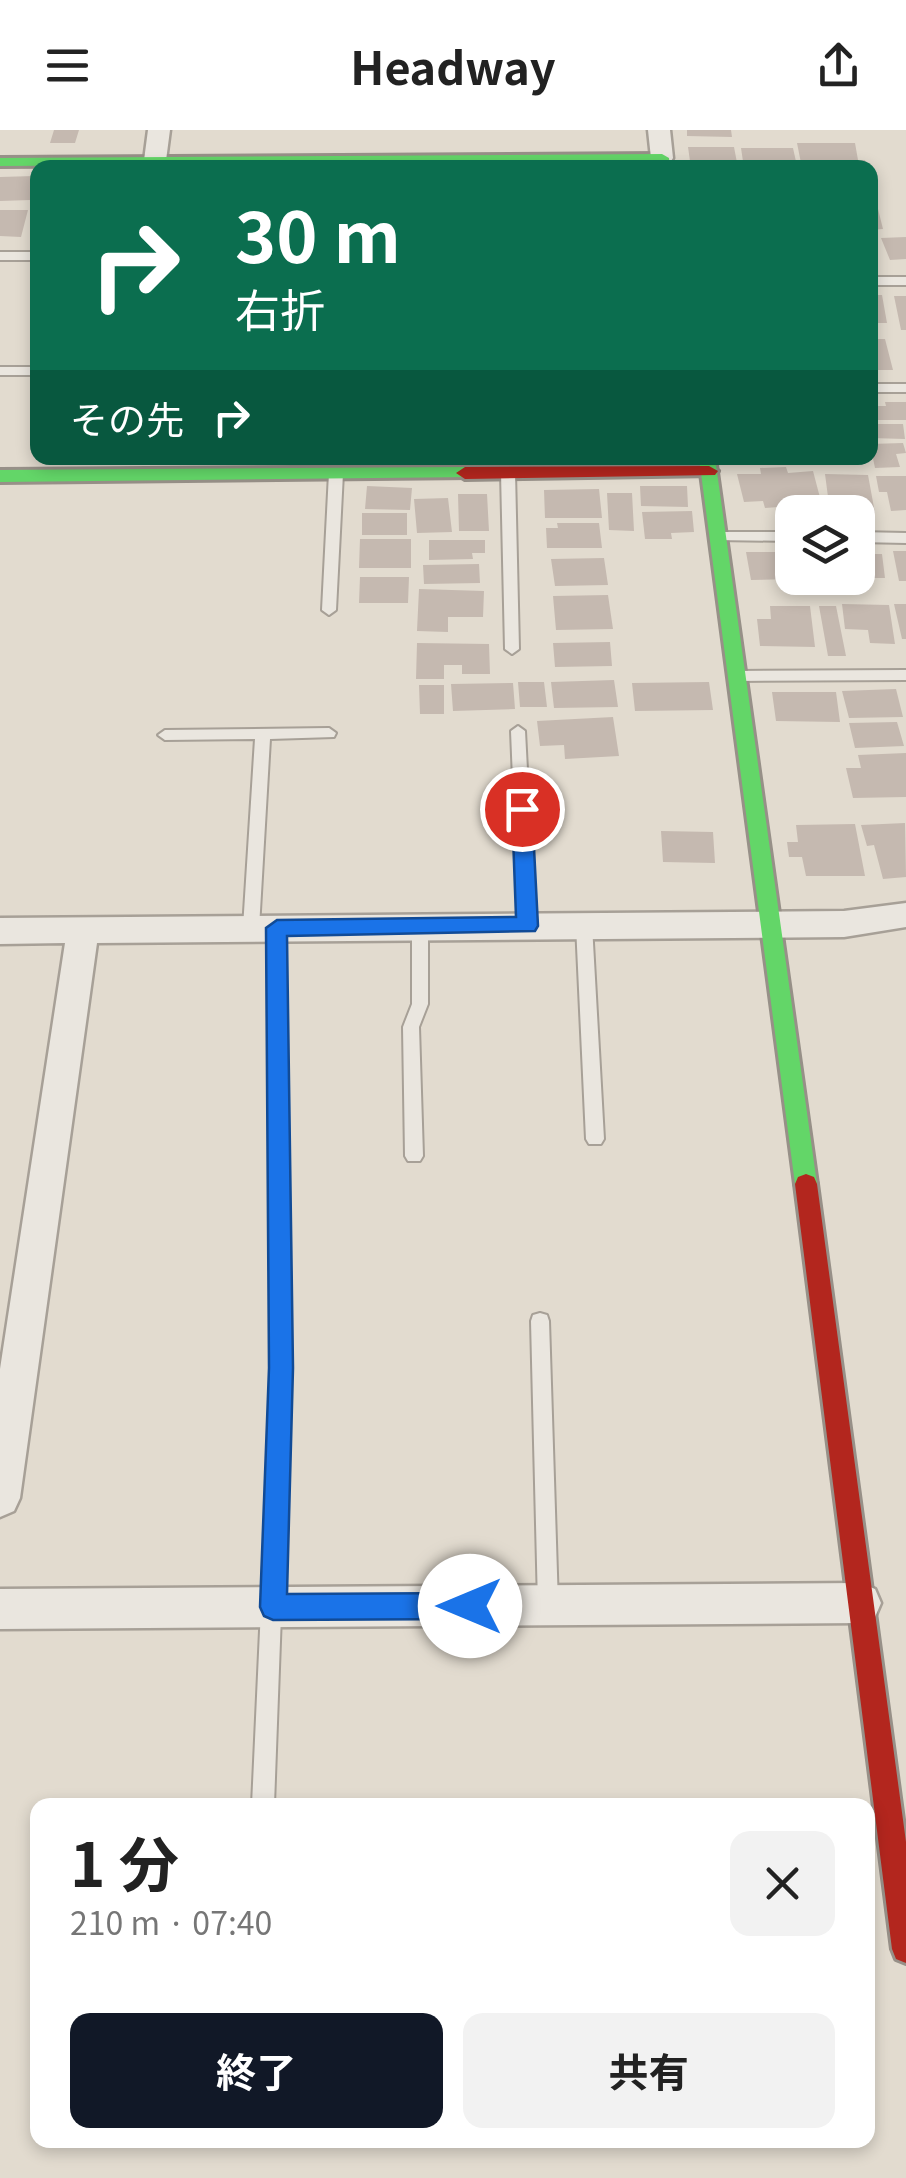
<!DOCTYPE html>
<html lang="ja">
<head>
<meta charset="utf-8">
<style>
  body { margin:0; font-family:Georgia,"Noto Sans JP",serif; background:#f2f2f2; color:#222; height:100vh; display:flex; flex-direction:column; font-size:38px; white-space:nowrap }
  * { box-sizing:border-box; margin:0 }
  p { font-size:32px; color:#767676 }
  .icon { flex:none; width:55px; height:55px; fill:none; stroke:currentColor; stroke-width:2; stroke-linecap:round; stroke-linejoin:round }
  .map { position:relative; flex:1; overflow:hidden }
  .sheet { position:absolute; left:30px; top:1668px; width:845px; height:350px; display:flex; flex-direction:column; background:#fff; border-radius:20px; box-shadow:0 5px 15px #0003 }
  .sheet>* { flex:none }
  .hud { position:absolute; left:30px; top:30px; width:848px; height:305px; border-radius:20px; box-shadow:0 5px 15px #0003; background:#0b6e4f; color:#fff; overflow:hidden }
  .buttons { position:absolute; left:775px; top:365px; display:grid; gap:20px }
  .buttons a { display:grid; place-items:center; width:100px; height:100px; border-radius:20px; background:#fff; box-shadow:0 5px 15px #0003; font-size:50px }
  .pin { position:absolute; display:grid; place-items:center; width:85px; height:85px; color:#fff; margin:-42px; border:5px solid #fff; border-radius:50%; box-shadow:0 2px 10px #0007 }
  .me { position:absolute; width:110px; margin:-55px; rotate:270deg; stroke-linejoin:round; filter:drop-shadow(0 0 8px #0008) }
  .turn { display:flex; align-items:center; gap:35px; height:210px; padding:0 40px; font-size:45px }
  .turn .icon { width:130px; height:130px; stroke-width:2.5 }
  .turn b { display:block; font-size:70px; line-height:85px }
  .then { display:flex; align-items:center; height:95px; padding:0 40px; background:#0003; gap:20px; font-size:38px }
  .round { display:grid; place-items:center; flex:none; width:105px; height:105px; border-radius:20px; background:#f2f2f2 }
  .overview { display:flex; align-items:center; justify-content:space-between; height:170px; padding:0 40px }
  h1 { font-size:60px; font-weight:700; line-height:75px }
  .action { display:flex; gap:20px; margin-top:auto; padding:20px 40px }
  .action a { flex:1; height:115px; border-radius:20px; background:#111827; color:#fff; font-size:40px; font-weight:700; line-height:115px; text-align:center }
  .action a+a { background:#f2f2f2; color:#222 }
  header { display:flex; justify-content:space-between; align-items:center; height:130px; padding:0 40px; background:#fff; font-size:45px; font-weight:700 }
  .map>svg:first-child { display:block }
</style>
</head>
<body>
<header><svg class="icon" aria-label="menu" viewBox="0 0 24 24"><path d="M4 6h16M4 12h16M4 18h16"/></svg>Headway<svg class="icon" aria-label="share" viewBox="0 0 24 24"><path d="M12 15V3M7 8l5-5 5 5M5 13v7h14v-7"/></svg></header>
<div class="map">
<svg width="906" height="2048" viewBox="0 0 906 2048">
  <rect width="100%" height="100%" fill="#e2dbcf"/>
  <path fill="#c5b9b0" d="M54 0H79L75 13H50Z
    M687 0H731L732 7 687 6Z
    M797 13H855L858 30H865L866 38H802Z
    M688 17H734L738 38H691Z
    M741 18H793L797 36 744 38Z
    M34 46 30 70 0 71V47Z
    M870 67H875L883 99 870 100Z
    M0 80H28L21 107 0 106Z
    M906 107V129L890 130 881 108Z
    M870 165H882L887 193H870Z
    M894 166H906V200H901Z
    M870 209H885L893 240H878L875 231 870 232Z
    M885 272H906V290H870V276H886Z
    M870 294H903L905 309 871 308Z
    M903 313 906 323 896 324 900 337 875 338 870 314Z
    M786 337 788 343 813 341 823 379 793 381 792 376 765 378 763 371 744 372 737 344H761L760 338Z
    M825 344 868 345 875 383 830 382Z
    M876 346H906V380L891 381 887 362H879Z
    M367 356 412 358 410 380 365 379Z
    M640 356H687L688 377 641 376Z
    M599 359 602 388H545L544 360Z
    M607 363H632L634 401 609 400Z
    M458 364H487L489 401H459Z
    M448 368 452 402 417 403 414 369Z
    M692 381 694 402 671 403 672 409H645L642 382Z
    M362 383H407V405H362Z
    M557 393H599L602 418H547L546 398H558Z
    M360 409H411V438H359Z
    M429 410H485V423H472L473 429 429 430Z
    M893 421H906V451H899Z
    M746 422H792V449L751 450Z
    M858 424H882L885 448H858Z
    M604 428 608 455 555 456 551 429Z
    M479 434 480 453 424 454 423 435Z
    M360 447H409L408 473H359Z
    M419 459 484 461 483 487H448V502L417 501Z
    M608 465 613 499 556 500 553 466Z
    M842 474 889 475 895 514 870 513 868 500 845 499Z
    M894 474H906V509H902Z
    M770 476H810L815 517 760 516 757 489H771Z
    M819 476H836L846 526H828Z
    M610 512 612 536 555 537 553 513Z
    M417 513 489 514 490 544H462V535H444V549H416Z
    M614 550 618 577 554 578 551 552Z
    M518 552H544L547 577H520Z
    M709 552 713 580 635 581 632 553Z
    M513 553 515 579 453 581 451 554Z
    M419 555H444V584H420Z
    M896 559 903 587 849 588 842 561Z
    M772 562H836L840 592 776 591Z
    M613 587 619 626 565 629 564 615 540 616 537 591Z
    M897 592 904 616 855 618 849 593Z
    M906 623V667L853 668 846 638H861L858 625Z
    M905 693 906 747 883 749 874 715 867 716 861 695Z
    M855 694 865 746H806L802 727H789L787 712H798L796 695Z
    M661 701 713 702 715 733 663 732Z"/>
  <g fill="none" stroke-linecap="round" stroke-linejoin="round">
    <defs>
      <path id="lane" d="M0 122H38V130H0Z
        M870 147H906V155H870Z
        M0 237H38V245H0Z
        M870 254H906V262H870Z
        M508 338 515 342 519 519 512 524 505 519 501 342Z
        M336 339 343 343 336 480 329 485 322 480 329 343Z
        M721 402H792V411L716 410 714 407Z
        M858 402 906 403V413L858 412Z
        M906 540V550L738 551 731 546 738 541Z
        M518 596 525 601 535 795 527 801 519 795 511 601Z
        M329 598 336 603 334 607 270 609 259 798 257 802H245L243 798 255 609 165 610 158 605 165 600Z
        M584 789 592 795 604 1009 601 1014H589L586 1009 576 795Z
        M420 791 428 797V874L419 897 423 1026 420 1031H408L405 1026 403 897 412 874V797Z
        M277 792 285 798 290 1239 274 1675H252L272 1239 269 798Z
        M540 1183 547 1185 549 1191 558 1475 555 1482 548 1485 541 1482 538 1475 531 1191 533 1185Z"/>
      <path id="street" d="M148 0H170L165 38H143Z
        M648 0H670L673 28 670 33 662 35 651 28Z
        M906 773V797L844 807 97 813 20 1368 14 1381 0 1387V1239L65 813 0 814V788L844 781Z
        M861 1453 875 1459 881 1473 875 1487 861 1493 0 1499V1459Z"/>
      <path id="fast" d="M662 24 669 28 670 38H656L655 32 0 36V28Z
        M699 328H715L817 1054 814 1061 806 1064 798 1061 795 1054Z
        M465 337 471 339V347L0 352V340Z"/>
      <path id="jam" d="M709 336 718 341 715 345 465 349 456 343 465 337Z
        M806 1044 814 1047 817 1054 906 1712V1833L896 1829 892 1819 795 1054 798 1047Z"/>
    </defs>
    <use href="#lane" stroke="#a7a097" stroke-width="4"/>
    <use href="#street" stroke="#a7a097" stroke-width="5"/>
    <use href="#fast" stroke="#979088" stroke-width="6"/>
    <use href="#jam" stroke="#979088" stroke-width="6"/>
    <use href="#lane" fill="#eae6df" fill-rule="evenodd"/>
    <use href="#street" fill="#eae6df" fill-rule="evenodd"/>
    <use href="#fast" fill="#63d668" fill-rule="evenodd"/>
    <use href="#jam" fill="#b3261e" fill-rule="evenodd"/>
  </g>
  <path fill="#1a73e8" stroke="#114b97" stroke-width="2.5" d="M522 672 532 679 538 796 535 801 287 806 293 1238 287 1464 470 1463 479 1467 483 1476 479 1485 470 1489 273 1490 264 1486 260 1477 269 1238 266 798 277 790 516 787 512 679Z"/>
</svg>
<div class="buttons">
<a><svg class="icon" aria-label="layers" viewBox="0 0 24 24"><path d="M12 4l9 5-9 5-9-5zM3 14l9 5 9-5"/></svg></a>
</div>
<div class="pin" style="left:522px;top:679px;background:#d93025"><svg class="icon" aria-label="arrive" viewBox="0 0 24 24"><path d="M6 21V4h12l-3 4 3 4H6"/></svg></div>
<svg class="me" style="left:470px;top:1476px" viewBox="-20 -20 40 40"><circle r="19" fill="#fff"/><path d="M0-13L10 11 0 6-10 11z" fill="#1a73e8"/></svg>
<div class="hud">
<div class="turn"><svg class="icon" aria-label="right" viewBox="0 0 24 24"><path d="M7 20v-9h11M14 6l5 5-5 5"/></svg><div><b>30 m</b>右折</div></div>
<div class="then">その先<svg class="icon" aria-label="right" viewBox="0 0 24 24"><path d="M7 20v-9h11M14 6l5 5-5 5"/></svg></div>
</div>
<section class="sheet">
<div class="overview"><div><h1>1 分</h1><p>210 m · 07:40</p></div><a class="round"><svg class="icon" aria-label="close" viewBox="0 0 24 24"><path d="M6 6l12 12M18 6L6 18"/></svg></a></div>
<div class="action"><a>終了</a><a>共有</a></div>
</section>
</div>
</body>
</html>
